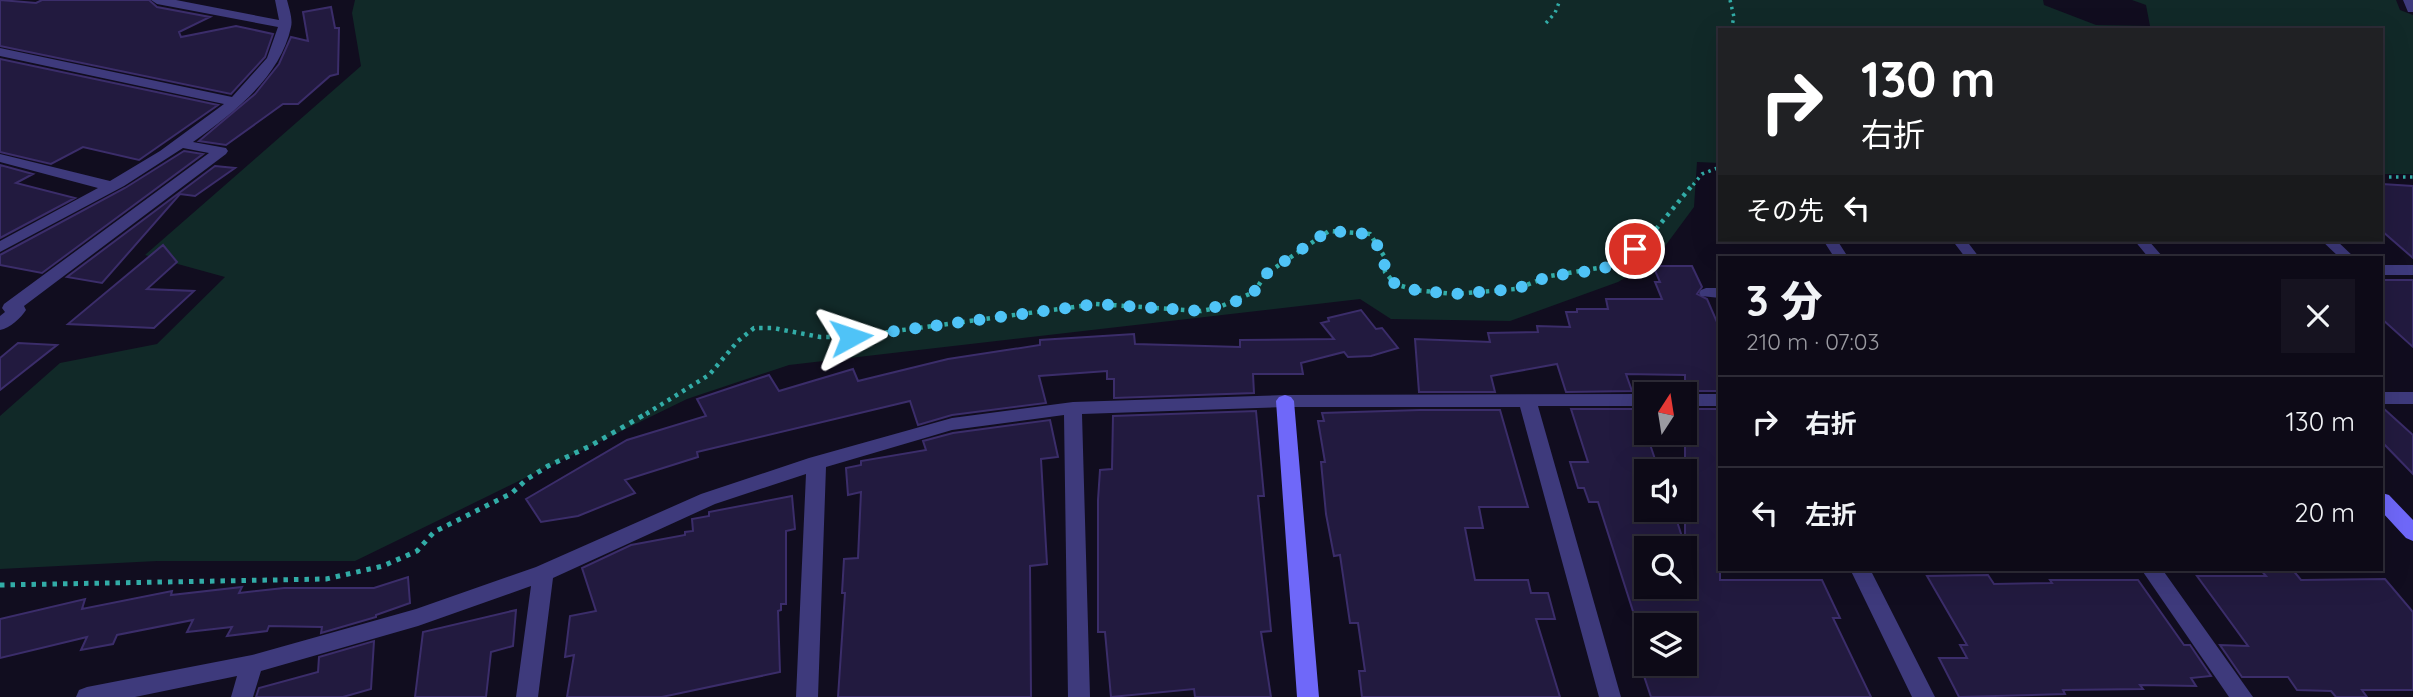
<!DOCTYPE html>
<html lang="ja">
<head>
<meta charset="utf-8">
<style>
  body { margin:0; font-family:Quicksand,"Noto Sans JP",sans-serif; background:#161320; color:#f1f3f6; height:100vh; display:flex; flex-direction:column; font-size:26px; white-space:nowrap }
  * { box-sizing:border-box; margin:0 }
  p { font-size:23px; color:#9a9aa1 }
  .icon { flex:none; width:38px; height:38px; fill:none; stroke:currentColor; stroke-width:2; stroke-linecap:round; stroke-linejoin:round }
  .map { position:relative; flex:1; overflow:hidden }
  .sheet { position:absolute; left:1718px; top:256px; width:665px; height:315px; display:flex; flex-direction:column; background:#0d0a17; border-radius:0px; box-shadow:0 7px 28px #0002,0 0 0 2px #2d2b36 }
  .sheet>* { flex:none }
  .guide { position:absolute; left:1718px; top:28px; width:665px; height:214px; border-radius:0px; box-shadow:0 7px 28px #0002,0 0 0 2px #2d2b36; background:#202124; color:#fff; overflow:hidden }
  .needle { width:46px; rotate:12deg }
  .controls { position:absolute; left:1634px; top:382px; display:grid; gap:14px }
  .controls a { display:grid; place-items:center; width:63px; height:63px; border-radius:0px; background:#0d0a17; box-shadow:0 7px 28px #0002,0 0 0 2px #2d2b36; font-size:35px }
  .pin { position:absolute; display:grid; place-items:center; width:60px; height:60px; color:#fff; margin:-30px; border:4px solid #fff; border-radius:50%; box-shadow:0 2px 7px #0007 }
  .me { position:absolute; width:77px; margin:-38px; rotate:85deg; stroke-linejoin:round; filter:drop-shadow(0 0 5px #0008) }
  .turn { display:flex; align-items:center; gap:24px; height:147px; padding:0 28px; font-size:32px }
  .turn .icon { width:91px; height:91px; stroke-width:2.5 }
  .turn b { display:block; font-size:49px; line-height:60px }
  .then { display:flex; align-items:center; height:66px; padding:0 28px; background:#0003; gap:14px; font-size:26px }
  .round { display:grid; place-items:center; flex:none; width:74px; height:74px; border-radius:0px; background:#161320 }
  .headline { display:flex; align-items:center; justify-content:space-between; height:119px; padding:0 28px }
  h1 { font-size:42px; font-weight:800; line-height:52px }
  ul { padding:0; list-style:none }
  li { display:flex; align-items:center; gap:21px; height:91px; padding:0 28px; border-top:2px solid #2d2b36 }
  li div { flex:1 }
  li b { display:block; font-size:26px }
  li em { font-style:normal }
  .map>svg:first-child { display:block }
</style>
</head>
<body>
<div class="map">
<svg width="2413" height="697" viewBox="0 0 2413 697">
  <rect width="100%" height="100%" fill="#110d1f"/>
  <path fill="#112928" d="M355 0H2043L2044 5 2096 25 2150 26 2146 5 2132 0H2396L2400 10 2413 15V174H2382V30H1720V163L1697 162 1694 207 1654 261 1618 282 1510 321 1391 319 1360 299 789 365 687 399 355 561H157L0 569V416L60 363 157 344 225 277 145 255 361 66 352 13Z"/>
  <path fill="#221a3f" stroke="#3b2d6a" stroke-width="2" fill-rule="evenodd" d="M0 0 36 3 42 0H149L157 7 210 17 179 32 181 37 236 26 273 34 265 57 231 94 0 46Z
    M331 7 335 28H339L338 74 330 76 298 104H283L226 145 199 141 255 94 279 64 291 37 308 41 303 12Z
    M0 59 218 105 139 160 83 147 51 164 0 152Z
    M184 151 203 154 42 273 0 265V255L125 188Z
    M0 165 33 174 16 183 75 198 0 238Z
    M215 166 235 168 195 196 180 194 102 283 67 277Z
    M2382 184 2413 186V258L2382 231Z
    M163 245 177 262 147 289 194 291 154 328 68 324Z
    M1653 266H1692L1702 287 1697 294 1707 299 1720 329V391H1685V375L1626 374 1632 391 1566 392 1557 364 1491 376 1495 392H1419L1415 339 1490 342 1488 333 1538 332 1537 326 1570 327 1566 312H1577V309H1608L1606 299H1662L1655 282H1660Z
    M2382 280H2413V347L2382 319Z
    M1361 310 1376 329 1382 328 1398 348 1371 356 1348 357 1344 352 1301 363 1303 374H1253L1254 393 1114 398V379H1107V371L1039 376 1046 403 952 415 918 425 910 401 697 452 698 457 625 480 635 493 578 516 541 522 526 499 627 440 706 416 697 399 769 375 779 391 853 369 858 381 948 359 1040 345V340L1134 334 1135 344 1240 347V340L1334 339 1321 323 1329 321 1328 318Z
    M18 343 57 345 0 390V358Z
    M2382 407 2413 435V474L2382 442Z
    M1571 409H1638L1659 471H1647V509H1673L1685 546V409H1720V580H1822L1840 618H1833L1871 697H1651L1637 655H1647L1598 502H1589L1584 488H1578L1570 462H1588ZM1647 548H1685V586H1647ZM1647 625H1685V663H1647Z
    M1420 410H1500L1528 507H1479L1483 528H1465L1475 580H1528L1531 593H1548L1555 619H1536L1560 697H1362L1359 671H1365L1358 623H1350L1340 555 1334 556 1326 514 1321 462H1325L1318 421H1324L1322 413Z
    M1256 411 1264 496H1258L1271 631 1261 632 1271 697H1195L1194 689 1111 697 1105 632H1098V500L1100 470 1112 469 1113 416Z
    M1050 420 1058 457 1041 459 1047 564 1030 566 1031 697H838L845 593H842L844 559 858 558 861 492 848 495 846 468 861 465V461L926 450 923 441 953 433Z
    M792 496 795 529 786 531V604H781V610L778 611 780 672 662 697H567L574 655 565 657 570 616 596 611 582 568 631 545 685 535V532L693 531 692 519 709 516V512Z
    M2260 569H2292L2301 580 2385 579 2413 612V690H2362L2367 697H2336L2331 691 2297 690 2288 677H2242L2220 645 2248 646 2197 576H2266Z
    M1988 575 1994 584 2052 583 2050 580H2138L2184 645H2190L2211 676 2191 678 2196 686 2140 685 2143 689 2063 690 2065 694 1959 697 1939 658H1967L1960 645H1967L1927 576Z
    M408 577 410 603 376 615V617L321 633 322 627 269 626 267 631 227 636 232 627 187 632 193 620 117 635 113 644 81 650 87 637 0 658V619L85 599 82 609 172 591 171 595 242 587 239 593 284 588H374Z
    M516 610 513 646 491 652 486 697H415L423 632Z
    M374 641 371 689 343 697H256L259 688 318 672 319 657Z"/>
  <g fill="none" stroke-linecap="round" stroke-linejoin="round">
    <path stroke="#32aca7" stroke-width="3.5" stroke-dasharray="2.5 4.5" stroke-linecap="butt" d="M1730 0 1734 17 1731 30
      M1546 23 1555 13 1560 0
      M2382 177H2413
      M1693 185 1702 174 1720 167"/>
    <path stroke="#32aca7" stroke-width="4.5" stroke-dasharray="3.5 5" stroke-linecap="butt" d="M646 414 709 375 738 341 754 328H773L820 337H851L1096 304 1201 311 1217 308 1254 292 1266 274 1329 231 1370 234 1384 256 1385 272 1395 284 1415 290 1453 294 1516 289 1550 276 1610 266 1647 240 1694 183"/>
    <path stroke="#32aca7" stroke-width="5" stroke-dasharray="4.5 6" stroke-linecap="butt" d="M0 585 326 579 383 566 417 551 434 532 512 493 527 479 548 466 590 446 649 412"/>
    <path fill="#3e3a7c" fill-rule="evenodd" d="M1823 240H1837L1848 257H1834Z
      M1952 240H1966L1979 257H1965Z
      M2134 240H2148L2163 257H2148Z
      M2321 240H2336L2354 257H2339Z
      M1706 288H1720V298L1701 296 1699 293 1701 290Z"/>
    <path fill="#3e3a7c" fill-rule="evenodd" d="M151 0H176L279 20 275 0H287C289 8 293 19 291 27 280 78 233 113 193 142L226 148 228 151 226 154 24 306 26 310C21 318 10 328 0 330V316L5 312 2 308 4 304 209 153 183 148 124 186 0 252V241L98 188 0 162V154L110 181 160 151 224 104 0 56V48L232 97 267 58 278 27 157 4Z
      M2403 0H2413V12H2408Z
      M2382 265H2413V275H2382Z
      M2382 392H2413V404H2382Z
      M1647 394V406H1538L1621 697H1599L1520 407H1285L1082 414 1090 697H1068L1064 415 952 430 826 467 818 697H796L806 474 715 504 553 578 538 697H516L531 586 418 626 261 671 253 697H231L237 676 135 697H76L79 690 87 687 252 655 416 609 536 567 701 494 809 458 952 418 1073 402 1285 395Z
      M1685 394H1720V406H1685Z
      M1850 569H1870L1935 697H1912Z
      M2141 569H2162L2253 697H2229Z"/>
    <path fill="#6f68f9" fill-rule="evenodd" d="M1285 395 1291 397 1294 401 1319 697H1297L1276 401 1279 397Z
      M2382 493 2389 495 2413 520V541L2406 538 2382 512Z"/>
  </g>
  <g fill="none" stroke-linecap="round" stroke-linejoin="round">
    <path stroke="#4fc3f7" stroke-width="12" stroke-dasharray="0 21.6" d="M851 337 1096 304 1201 311 1237 301 1254 292 1266 274 1328 231 1370 234 1384 256 1385 272 1395 284 1415 290 1453 294 1516 289 1550 276 1599 270 1609 266 1635 249"/>
  </g>
</svg>
<div class="controls">
<a><svg class="needle" viewBox="-14 -14 28 28"><path d="M0-13l5 13h-10z" fill="#e53935"/><path d="M0 13l5-13h-10z" fill="#9a9aa1"/></svg></a>
<a><svg class="icon" aria-label="sound" viewBox="0 0 24 24"><path d="M4 9h4l5-4v14l-5-4H4zM17 9q2 3 0 6"/></svg></a>
<a><svg class="icon" aria-label="search" viewBox="0 0 24 24"><circle cx="10" cy="10" r="6"/><path d="M15 15l6 6"/></svg></a>
<a><svg class="icon" aria-label="layers" viewBox="0 0 24 24"><path d="M12 4l9 5-9 5-9-5zM3 14l9 5 9-5"/></svg></a>
</div>
<div class="pin" style="left:1635px;top:249px;background:#d93025"><svg class="icon" aria-label="arrive" viewBox="0 0 24 24"><path d="M6 21V4h12l-3 4 3 4H6"/></svg></div>
<svg class="me" style="left:851px;top:337px" viewBox="-20 -20 40 40"><path d="M0-17L14 15 0 8-14 15z" fill="#4fc3f7" stroke="#fff" stroke-width="4"/></svg>
<div class="guide">
<div class="turn"><svg class="icon" aria-label="right" viewBox="0 0 24 24"><path d="M7 20v-9h11M14 6l5 5-5 5"/></svg><div><b>130 m</b>右折</div></div>
<div class="then">その先<svg class="icon" aria-label="left" viewBox="0 0 24 24"><path d="M17 20v-9H6M10 6l-5 5 5 5"/></svg></div>
</div>
<section class="sheet">
<div class="headline"><div><h1>3 分</h1><p>210 m · 07:03</p></div><a class="round"><svg class="icon" aria-label="close" viewBox="0 0 24 24"><path d="M6 6l12 12M18 6L6 18"/></svg></a></div>
<ul>
<li><svg class="icon" aria-label="right" viewBox="0 0 24 24"><path d="M7 20v-9h11M14 6l5 5-5 5"/></svg><div><b>右折</b></div><em>130 m</em></li>
<li><svg class="icon" aria-label="left" viewBox="0 0 24 24"><path d="M17 20v-9H6M10 6l-5 5 5 5"/></svg><div><b>左折</b></div><em>20 m</em></li>
</ul>
</section>
</div>
</body>
</html>
